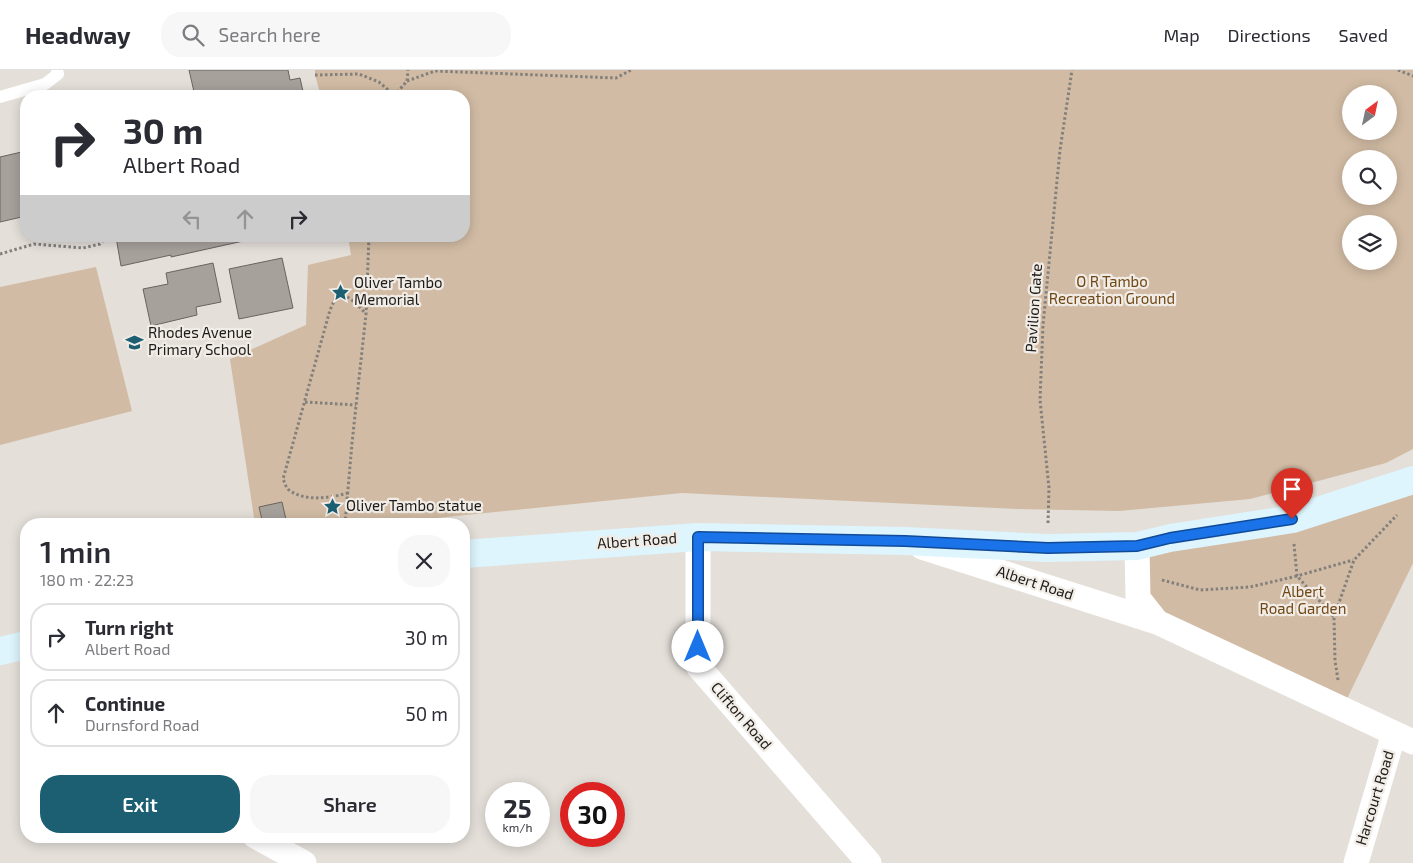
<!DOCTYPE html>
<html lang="en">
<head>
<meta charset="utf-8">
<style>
  body { margin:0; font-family:"Exo 2",sans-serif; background:#f7f7f7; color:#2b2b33; height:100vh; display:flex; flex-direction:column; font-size:19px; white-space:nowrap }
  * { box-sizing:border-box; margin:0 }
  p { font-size:16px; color:#7c7c81 }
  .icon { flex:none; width:28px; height:28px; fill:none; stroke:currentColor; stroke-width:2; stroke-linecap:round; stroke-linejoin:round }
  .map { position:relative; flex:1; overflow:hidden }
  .drawer { position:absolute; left:20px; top:448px; width:450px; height:325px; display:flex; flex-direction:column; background:#fff; border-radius:20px; box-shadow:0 2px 12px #0003 }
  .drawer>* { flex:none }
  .guide { position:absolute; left:20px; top:20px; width:450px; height:152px; border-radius:20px; box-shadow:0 2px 12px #0003; background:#fff; color:#2b2b33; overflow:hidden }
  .needle { width:32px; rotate:33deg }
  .fabs { position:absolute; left:1342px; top:15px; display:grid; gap:10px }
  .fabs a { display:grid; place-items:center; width:55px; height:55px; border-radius:50%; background:#fff; box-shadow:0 2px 12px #0003; font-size:25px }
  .speed { position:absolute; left:485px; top:712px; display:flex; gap:10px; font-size:25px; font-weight:700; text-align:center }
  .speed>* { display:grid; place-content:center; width:65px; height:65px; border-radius:50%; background:#fff; box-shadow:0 2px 12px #0003; line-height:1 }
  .speed small { font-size:12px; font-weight:400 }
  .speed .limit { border:8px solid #d22; background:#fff; color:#111 }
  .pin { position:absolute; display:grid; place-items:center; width:42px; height:42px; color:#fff; margin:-51px -21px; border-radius:50% 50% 50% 0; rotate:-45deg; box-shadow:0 0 5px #0007 }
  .pin .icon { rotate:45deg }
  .me { position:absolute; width:55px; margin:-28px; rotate:0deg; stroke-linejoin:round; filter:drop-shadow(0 0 4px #0008) }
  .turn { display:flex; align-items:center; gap:18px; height:105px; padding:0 20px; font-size:22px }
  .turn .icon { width:65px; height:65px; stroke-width:2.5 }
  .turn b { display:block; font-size:35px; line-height:42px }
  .lanes { display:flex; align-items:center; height:48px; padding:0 20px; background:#0003; justify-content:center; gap:25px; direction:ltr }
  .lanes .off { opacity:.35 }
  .round { display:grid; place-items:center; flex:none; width:52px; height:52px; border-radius:20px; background:#f7f7f7 }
  .overview { display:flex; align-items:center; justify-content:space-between; height:85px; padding:0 20px }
  h1 { font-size:30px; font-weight:600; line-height:38px }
  .button { display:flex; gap:10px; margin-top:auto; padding:10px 20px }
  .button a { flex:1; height:58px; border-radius:20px; background:#1c5f72; color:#fff; font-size:20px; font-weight:600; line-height:58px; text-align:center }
  .button a+a { background:#f7f7f7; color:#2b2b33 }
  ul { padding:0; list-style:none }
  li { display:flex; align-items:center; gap:15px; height:68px; margin:0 10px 8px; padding:0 10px; border:2px solid #e1e1e2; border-radius:20px }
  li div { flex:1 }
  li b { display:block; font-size:19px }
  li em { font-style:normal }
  header { display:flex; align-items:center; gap:30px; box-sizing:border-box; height:70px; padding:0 25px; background:#fff; border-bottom:1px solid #e1e1e2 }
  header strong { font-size:24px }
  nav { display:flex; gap:28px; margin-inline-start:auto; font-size:18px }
  .search { width:350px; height:45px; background:#f7f7f7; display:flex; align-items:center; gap:12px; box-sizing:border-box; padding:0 18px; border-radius:20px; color:#7c7c81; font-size:19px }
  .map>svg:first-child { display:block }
</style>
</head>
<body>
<header>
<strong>Headway</strong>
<div class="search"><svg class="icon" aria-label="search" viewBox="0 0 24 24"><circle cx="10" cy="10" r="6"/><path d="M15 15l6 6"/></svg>Search here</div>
<nav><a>Map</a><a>Directions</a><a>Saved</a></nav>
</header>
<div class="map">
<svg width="1413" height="793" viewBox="0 0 1413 793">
  <rect width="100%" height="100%" fill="#e4dfd9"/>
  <path fill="#d1bba4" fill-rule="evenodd" d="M315 0H1413V379L1386 393 1250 429 1119 441 1017 439 682 423 378 454H255L230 289 306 255 308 195 351 185 348 166H464V26H321L315 5ZM1351 24H1389V61H1351ZM1351 89H1389V126H1351ZM1351 154H1389V191H1351Z
    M96 197 132 341 0 375V217Z
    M1413 410V493L1342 639 1157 552 1137 476Z"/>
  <path fill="#a7a19c" stroke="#69645f" d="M189 0H288L290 10 300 8 304 26H241V23L226 26H195Z
    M26 81V146L0 152V87Z
    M121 166H266L171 187V185L121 196 116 167Z
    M282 188 293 238 239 249 229 199Z
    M213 193 221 232 196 237 197 245 151 256 143 219 168 214 166 203Z
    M282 432 287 454H263L259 437Z"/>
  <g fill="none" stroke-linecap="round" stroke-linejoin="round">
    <path stroke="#83807c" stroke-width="3" stroke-dasharray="2.5 2.5" stroke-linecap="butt" d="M1398 0 1413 6
      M315 5 359 4 379 12 394 25
      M407 11 435 1 616 8 631 0
      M394 26 407 11 408 0
      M0 184 34 174 83 178 100 174 107 166
      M305 332 356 335
      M348 423C330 428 305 432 289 420 286 418 285 413 283 409L330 240 336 227 346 226 356 233 366 244
      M1048 453 1049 418 1040 330 1043 255 1060 80 1072 0
      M345 454 352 373 366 244 369 166
      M1294 474 1297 506 1353 490
      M1162 510 1200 520 1250 517 1297 506 1334 547
      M1338 610 1335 591 1334 547 1354 490 1397 445"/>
    <path stroke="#fff" stroke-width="12" d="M0 27 45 14 58 4 57 0"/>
    <path stroke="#fff" stroke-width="25" d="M698 467V596L869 793
      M1137 476 1138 528 1157 552 1413 672
      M922 477 1157 552
      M255 766 304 793
      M1356 793 1394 663"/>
    <path stroke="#def5fd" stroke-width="28" d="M464 484 698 467 905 471 1047 478 1137 476 1170 468 1293 449 1413 410
      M0 581 26 575"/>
  </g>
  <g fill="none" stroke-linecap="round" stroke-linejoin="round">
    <defs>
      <path id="route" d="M698 577V467L905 471 1048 478 1137 476 1170 468 1292 449"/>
    </defs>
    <use href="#route" stroke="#114b97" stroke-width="12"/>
    <use href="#route" stroke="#1a73e8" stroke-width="9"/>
  </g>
  <defs>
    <symbol id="sight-bare" viewBox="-9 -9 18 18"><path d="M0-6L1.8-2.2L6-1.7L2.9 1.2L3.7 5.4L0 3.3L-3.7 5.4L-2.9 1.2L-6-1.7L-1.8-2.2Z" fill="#1c5f72" stroke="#f1ece6" stroke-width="2.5" paint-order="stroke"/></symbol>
    <symbol id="school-bare" viewBox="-9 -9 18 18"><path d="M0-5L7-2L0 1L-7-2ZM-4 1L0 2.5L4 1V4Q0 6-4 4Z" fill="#1c5f72" stroke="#f1ece6" stroke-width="2.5" paint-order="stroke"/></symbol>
  </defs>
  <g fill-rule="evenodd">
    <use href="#sight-bare" x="328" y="210" width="25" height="25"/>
    <use href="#school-bare" x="122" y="260" width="25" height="25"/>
    <use href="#sight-bare" x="320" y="424" width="25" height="25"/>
  </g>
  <g text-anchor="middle" stroke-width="4.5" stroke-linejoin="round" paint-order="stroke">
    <g font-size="15" fill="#704715" stroke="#f1ece6">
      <text x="1112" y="217">O R Tambo<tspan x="1112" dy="17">Recreation Ground</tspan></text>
      <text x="1303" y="527">Albert<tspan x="1303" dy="17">Road Garden</tspan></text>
    </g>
    <g font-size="15" fill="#1d1b19" stroke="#f1ece6" text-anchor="start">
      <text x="354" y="218">Oliver Tambo<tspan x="354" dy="17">Memorial</tspan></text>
      <text x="148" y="268">Rhodes Avenue<tspan x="148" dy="17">Primary School</tspan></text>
      <text x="346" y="441">Oliver Tambo statue</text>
    </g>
    <g font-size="15" fill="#1d1b19" stroke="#f1ece6">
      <text transform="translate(1034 238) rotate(-86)" y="5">Pavilion Gate</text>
      <text transform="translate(637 471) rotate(-4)" y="5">Albert Road</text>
      <text transform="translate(1035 513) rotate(18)" y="5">Albert Road</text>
      <text transform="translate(741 646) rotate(49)" y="5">Clifton Road</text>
      <text transform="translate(1375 728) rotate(-73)" y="5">Harcourt Road</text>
    </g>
  </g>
</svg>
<div class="fabs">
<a><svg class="needle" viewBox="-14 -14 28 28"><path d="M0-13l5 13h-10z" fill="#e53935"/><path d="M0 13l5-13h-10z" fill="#7c7c81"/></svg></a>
<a><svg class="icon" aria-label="search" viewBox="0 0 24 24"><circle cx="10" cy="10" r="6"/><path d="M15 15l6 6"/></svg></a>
<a><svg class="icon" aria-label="layers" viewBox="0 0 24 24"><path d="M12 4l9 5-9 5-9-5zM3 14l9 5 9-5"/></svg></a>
</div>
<div class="speed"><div>25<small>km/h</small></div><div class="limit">30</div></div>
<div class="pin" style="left:1292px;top:449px;background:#d93025"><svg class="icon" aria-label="arrive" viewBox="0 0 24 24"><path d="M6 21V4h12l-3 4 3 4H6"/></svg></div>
<svg class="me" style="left:698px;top:577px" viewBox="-20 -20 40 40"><circle r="19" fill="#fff"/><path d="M0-13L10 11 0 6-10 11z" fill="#1a73e8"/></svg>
<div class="guide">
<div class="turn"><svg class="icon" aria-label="right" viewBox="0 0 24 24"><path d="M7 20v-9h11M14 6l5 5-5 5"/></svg><div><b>30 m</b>Albert Road</div></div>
<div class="lanes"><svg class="icon off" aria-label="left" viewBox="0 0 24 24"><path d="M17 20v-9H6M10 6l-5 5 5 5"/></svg><svg class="icon off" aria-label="ahead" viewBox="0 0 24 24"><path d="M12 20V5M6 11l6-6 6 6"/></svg><svg class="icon" aria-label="right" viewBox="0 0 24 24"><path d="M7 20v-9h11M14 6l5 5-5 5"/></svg></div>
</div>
<section class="drawer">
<div class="overview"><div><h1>1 min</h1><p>180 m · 22:23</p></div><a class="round"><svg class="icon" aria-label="close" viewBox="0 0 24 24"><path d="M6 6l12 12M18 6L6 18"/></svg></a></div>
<ul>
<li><svg class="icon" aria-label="right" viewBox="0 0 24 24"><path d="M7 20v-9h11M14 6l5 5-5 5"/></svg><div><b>Turn right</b><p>Albert Road</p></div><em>30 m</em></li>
<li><svg class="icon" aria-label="ahead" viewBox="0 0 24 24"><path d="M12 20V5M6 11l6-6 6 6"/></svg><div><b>Continue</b><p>Durnsford Road</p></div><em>50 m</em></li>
</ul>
<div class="button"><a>Exit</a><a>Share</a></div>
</section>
</div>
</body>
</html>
